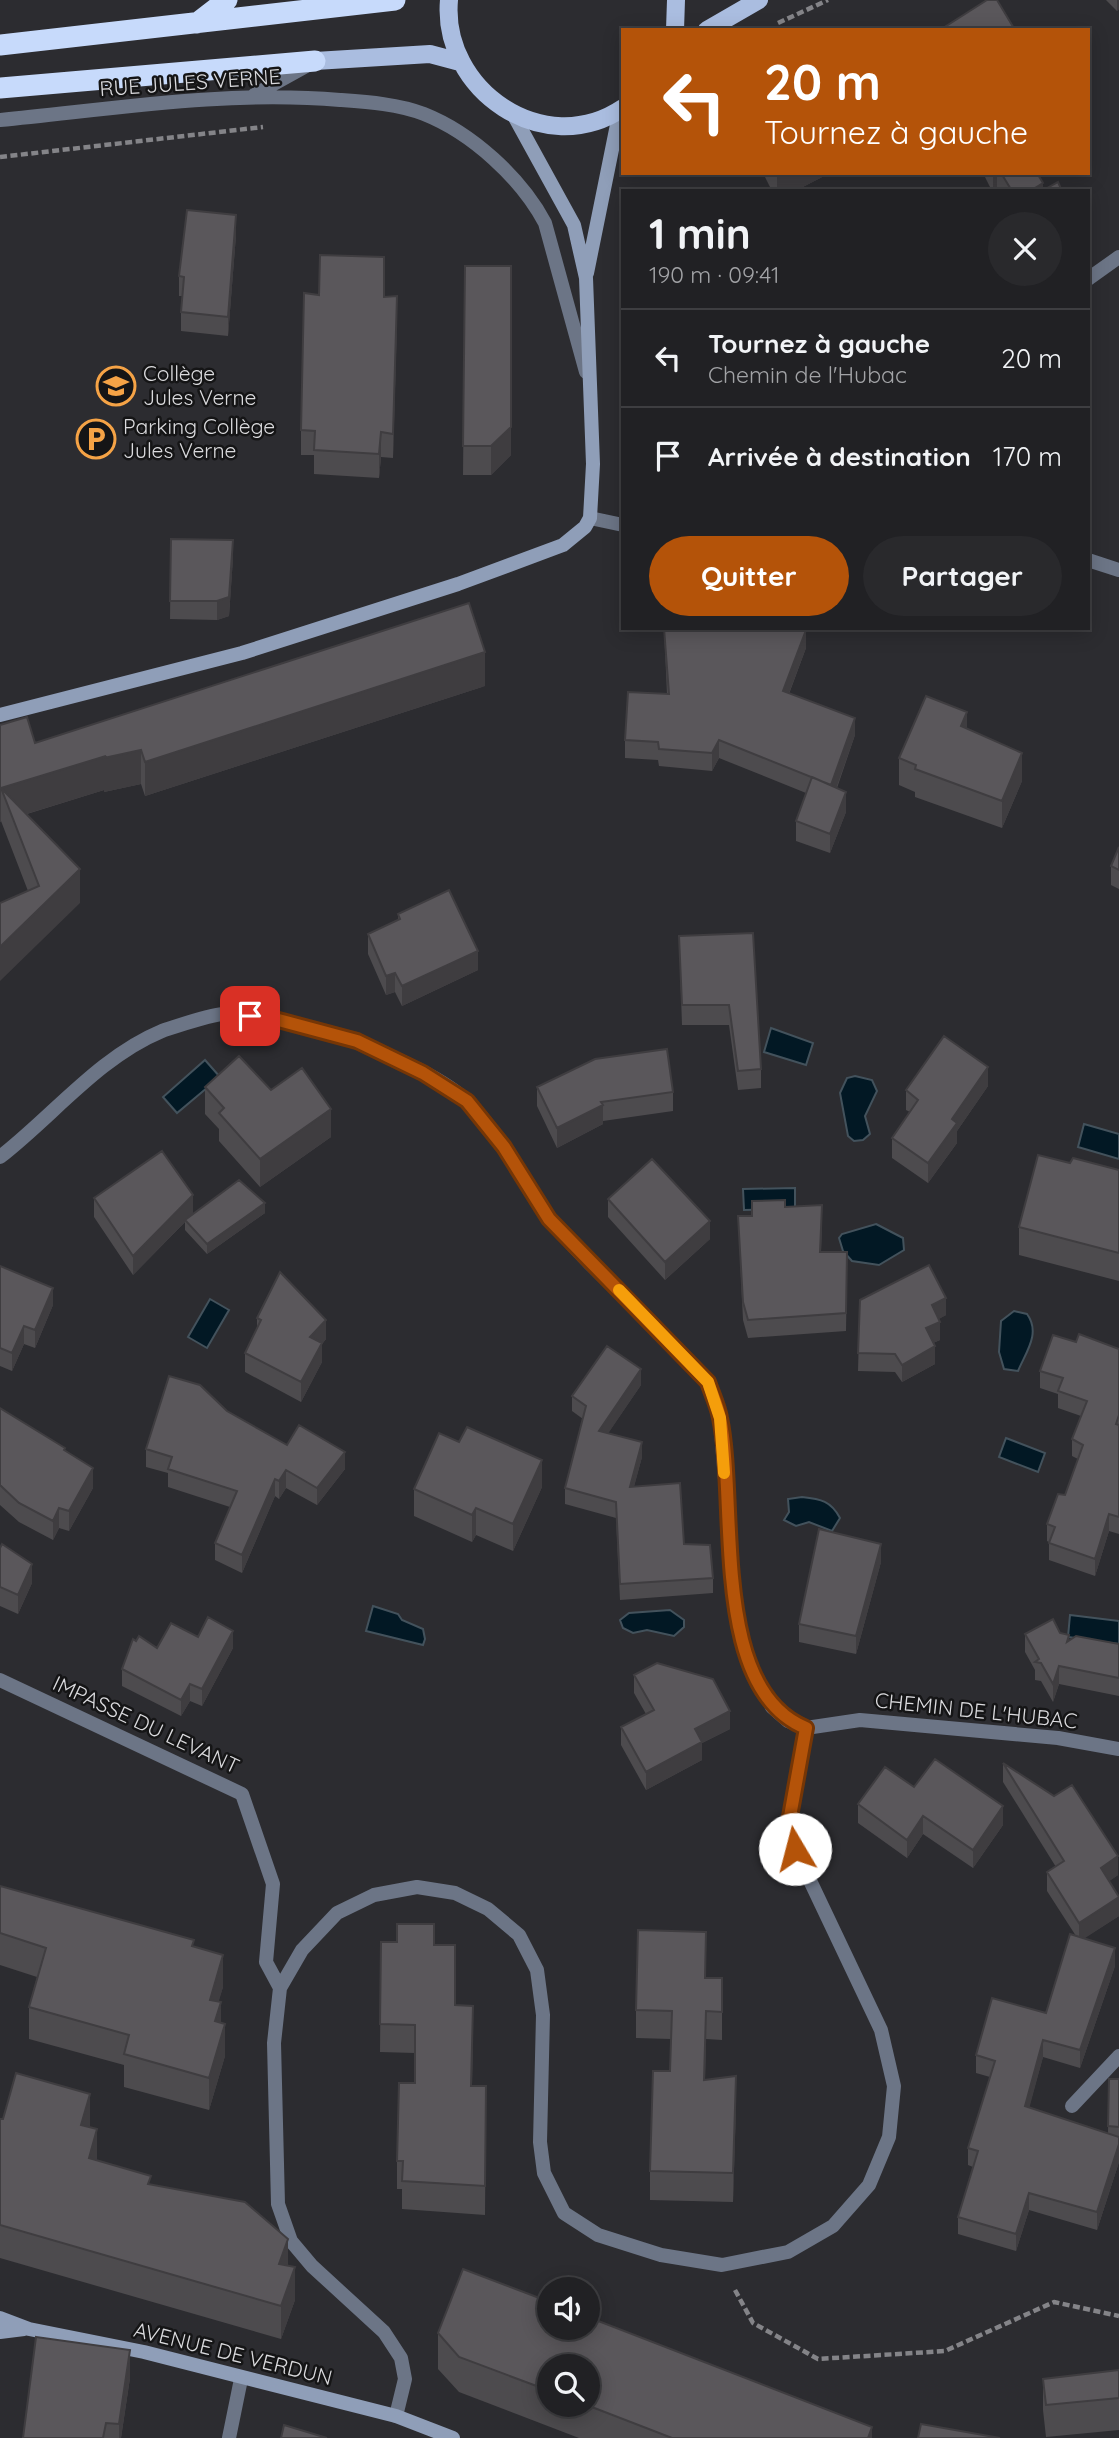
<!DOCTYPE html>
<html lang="fr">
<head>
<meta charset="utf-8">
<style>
  body { margin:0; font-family:Quicksand,sans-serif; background:#29292c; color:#f1f3f6; height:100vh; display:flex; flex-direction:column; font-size:26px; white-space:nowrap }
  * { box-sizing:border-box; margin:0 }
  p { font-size:23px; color:#a2a3a6 }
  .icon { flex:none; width:38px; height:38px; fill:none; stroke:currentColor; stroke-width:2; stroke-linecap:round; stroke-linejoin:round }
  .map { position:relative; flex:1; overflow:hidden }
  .side { position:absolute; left:621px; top:189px; width:469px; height:441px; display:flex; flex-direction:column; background:#212124; border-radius:0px; box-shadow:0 4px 18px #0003,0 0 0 2px #3e3e41 }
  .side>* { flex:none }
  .hud { position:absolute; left:621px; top:28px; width:469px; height:147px; border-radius:0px; box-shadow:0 4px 18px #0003,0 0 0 2px #3e3e41; background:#b45309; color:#fff; overflow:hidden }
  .controls { position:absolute; left:537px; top:2277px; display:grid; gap:14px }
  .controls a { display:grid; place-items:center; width:63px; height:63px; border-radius:50%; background:#212124; box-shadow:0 4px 18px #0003,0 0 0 2px #3e3e41; font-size:35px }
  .pin { position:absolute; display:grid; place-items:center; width:60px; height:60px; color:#fff; margin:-30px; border-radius:14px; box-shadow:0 4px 10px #0006 }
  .me { position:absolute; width:77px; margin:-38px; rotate:352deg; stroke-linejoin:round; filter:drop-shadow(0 0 5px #0008) }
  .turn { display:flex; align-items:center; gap:24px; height:147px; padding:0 28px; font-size:32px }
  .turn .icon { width:91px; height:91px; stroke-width:2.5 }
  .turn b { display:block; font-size:49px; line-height:60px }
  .round { display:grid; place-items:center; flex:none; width:74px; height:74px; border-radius:37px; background:#29292c }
  .headline { display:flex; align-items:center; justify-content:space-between; height:119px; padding:0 28px }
  h1 { font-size:42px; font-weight:700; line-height:52px }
  .primary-button { display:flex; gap:14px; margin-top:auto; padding:14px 28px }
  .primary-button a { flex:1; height:80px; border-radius:42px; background:#b45309; color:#fff; font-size:28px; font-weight:700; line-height:80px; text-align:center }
  .primary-button a+a { background:#29292c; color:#f1f3f6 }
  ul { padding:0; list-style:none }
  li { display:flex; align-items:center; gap:21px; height:98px; padding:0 28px; border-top:2px solid #3e3e41 }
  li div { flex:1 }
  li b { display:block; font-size:26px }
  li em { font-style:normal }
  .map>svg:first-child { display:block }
</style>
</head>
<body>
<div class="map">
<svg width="1119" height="2438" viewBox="0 0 1119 2438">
  <rect width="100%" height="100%" fill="#2c2c30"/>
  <path fill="#021824" stroke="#43525c" stroke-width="2" d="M771 1028 813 1043 806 1065 764 1052Z
    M205 1060 220 1077 177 1113 163 1097Z
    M855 1076 872 1080 877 1091 865 1116 870 1134 863 1140 854 1141 848 1136 840 1093 847 1078Z
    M1084 1124 1119 1134V1159L1078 1147Z
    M795 1188V1209L744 1210 743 1189Z
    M876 1224 903 1238 904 1250 879 1265 852 1261 843 1251 839 1238 842 1234Z
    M210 1299 229 1310 207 1348 188 1337Z
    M1014 1311 1027 1314C1041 1333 1026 1352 1018 1371L1004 1369 999 1352 1001 1321Z
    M1006 1438 1045 1453 1038 1472 999 1457Z
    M802 1497C821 1499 831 1501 840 1518L832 1531 809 1522 796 1526 784 1520 789 1512 788 1499Z
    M373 1606 398 1614 402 1620 423 1629 425 1639 423 1645 366 1631Z
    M670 1610 684 1620V1627L674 1636 647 1630 633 1633 623 1628 620 1620 629 1613Z
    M1070 1615 1119 1621V1644L1068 1637Z"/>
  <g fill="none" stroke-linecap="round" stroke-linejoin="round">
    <path stroke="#848488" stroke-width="4.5" stroke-dasharray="7 3.5" stroke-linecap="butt" d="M778 23 828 0
      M0 157 263 127
      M735 2290 753 2323 818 2359 945 2351 1054 2302 1119 2316"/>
    <path stroke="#6c7586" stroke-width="14" d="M254 95 310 64
      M0 120C113 109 227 90 340 100 368 102 398 104 424 114 472 133 521 178 545 223L586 372
      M1088 279 1119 257
      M590 518 623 525
      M1088 560 1119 570
      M0 1157C53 1116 99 1057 162 1031 180 1025 205 1016 223 1014 282 1009 426 1061 468 1102 503 1136 520 1182 550 1219 597 1278 659 1324 708 1382L720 1418 736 1614 747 1660 772 1707 788 1721 806 1728 860 1720 1058 1738 1119 1749
      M0 1680 242 1794 273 1884 266 1962 280 1988
      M1072 2106 1119 2056
      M396 2416 405 2379 401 2358 384 2332 312 2266 291 2241 278 2204 274 2043 280 1988 302 1950 337 1913 374 1895 417 1887 455 1893 488 1909 519 1935 537 1970 543 2015 540 2142 544 2173 564 2213 598 2235 661 2255 722 2265 788 2252 833 2226 869 2185 889 2137 894 2086 881 2030 795 1849 789 1822 806 1728
      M229 2438 241 2379"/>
    <path stroke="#8f9eb8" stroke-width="14" d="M587 273 620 110
      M0 715 242 653 458 584 563 545 585 527 590 518 593 464 586 278 574 225 513 114
      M0 2318 29 2329 144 2352 396 2416 453 2438
      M0 2332 24 2329"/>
    <path stroke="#aabde0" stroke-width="18" d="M449 0C441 90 544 161 623 108
      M675 30 676 0
      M707 30 759 0
      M315 61 430 54 460 62"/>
    <path stroke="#c7dafb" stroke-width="21" d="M197 23 227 0
      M0 45 395 0
      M0 88 315 61"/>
  </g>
  <path fill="#4d4b4e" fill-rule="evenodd" d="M1106 0H1119V9L1117 11Z
    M763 173H830L795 191H772Z
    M983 173H1037L1043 190 1062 191H998L997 190 992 191Z
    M236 235 228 336 181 331V312L182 296H179V276Z
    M465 266 511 455 491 475H463Z
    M319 295 384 297 397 321 393 458 381 457 379 478 314 474V455H301V430Z
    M171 539 233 558 229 616 217 620 170 619Z
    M664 628H800L806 648 789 694 855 735 837 788 846 812 830 853 796 841V821L806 793 719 758 712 771 659 766 658 760 625 758V740L667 694Z
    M485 686 145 796 141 784 104 792V790L27 814 80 903 28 891 1 821 0 822V725L35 743Z
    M967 729 1022 781 1002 828 915 797V792L899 785V758Z
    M1119 847V889L1111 885V866Z
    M398 914 478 970 402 1006 395 992 386 995 368 954V934L398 920Z
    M753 933 761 1069V1088L738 1090 729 1025H682L679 936Z
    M988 1086 957 1131V1143L928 1183 892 1158V1138L910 1112 906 1110V1090Z
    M205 1087 271 1090 331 1137 260 1187 219 1141V1129L205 1114Z
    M537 1087 673 1092V1111L603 1121V1124L557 1148 537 1106Z
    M1070 1163 1119 1170V1281L1019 1255V1227Z
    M94 1198 193 1214 265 1213 207 1254 185 1230V1222L133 1275 94 1217Z
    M608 1199 710 1239 665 1280 608 1217Z
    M785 1207 822 1223 821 1252 847 1270 846 1331 748 1338 743 1320 738 1216H752Z
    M0 1266 53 1305 35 1348 24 1344 12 1371 0 1366Z
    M860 1300 946 1315 938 1319 940 1340 933 1343 935 1364 902 1382 895 1372 858 1371Z
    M257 1318 326 1339 322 1344V1362L301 1402 245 1372V1353L257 1330Z
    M1076 1342 1119 1349V1534L1109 1531 1095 1576 1049 1560V1542L1047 1541V1524L1065 1495 1078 1459 1072 1456V1439L1081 1416 1058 1408V1394L1040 1388V1371Z
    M641 1385 608 1433 642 1457 634 1486 713 1578V1593L620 1600 616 1518 565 1504V1488L583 1419 572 1411V1396Z
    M0 1408 65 1451 93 1488 69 1531 59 1528 53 1540 19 1522 0 1505Z
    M227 1411 287 1445 345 1469 317 1505 286 1488 279 1499 275 1496 242 1573 215 1560V1543L230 1507 168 1487V1473L146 1467V1449Z
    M542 1487 513 1551 476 1535 472 1542 414 1516V1489Z
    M0 1548 32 1583 18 1614 0 1606Z
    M881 1562 856 1654 799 1642V1624Z
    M1060 1633 1069 1640 1119 1644V1696L1059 1684 1053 1702 1041 1681 1035 1680V1670L1025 1652V1634Z
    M198 1637 233 1648 202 1706 190 1701 181 1716 122 1686V1669L157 1648Z
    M634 1675 730 1729 702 1743V1760L646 1790 621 1745V1727L646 1714 634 1693Z
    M1003 1763 1118 1875 1109 1881 1119 1916 1084 1938 1115 1966 1080 2068 1043 2057 1029 2107 1108 2133 1109 2079H1119V2162L1097 2230 1029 2210 1016 2251 958 2234V2217L973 2167 968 2165V2148L990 2077 976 2073V2055L1046 2013 1076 1936 1047 1891V1872L1056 1867 1003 1782Z
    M914 1787 1003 1825 973 1868 923 1834 907 1858 858 1823V1804Z
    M0 1886 194 1947 223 1987 218 2002 225 2056 209 2110 124 2087V2065L29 2039V2007L37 1977 0 1965Z
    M381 1942 434 1945 455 2005 473 2034 472 2086H486L485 2215 402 2209V2189H397V2161L415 2083V2053L380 2052Z
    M705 1978H722V2040L706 2039 705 2080 736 2104 733 2202 650 2200V2171L670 2071 671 2039 636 2038V2010Z
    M0 2119 89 2127 97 2160 151 2185 288 2266 295 2300 281 2339 0 2258Z
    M438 2333 872 2438H579L459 2392 438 2369ZM550 2366 588 2404H550Z
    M1119 2370V2430L1046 2437 1043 2410V2379Z
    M130 2378 121 2438H23Z"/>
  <path fill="#3f3d40" d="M1117 0H1119V9L1117 11Z
    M783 173H830L795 191H777V176Z
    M993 173H997V190L995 191H993Z
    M1043 183V191H1030Z
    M236 215V235L228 336V317Z
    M397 296V321L393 458V434Z
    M511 427V455L491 475V446Z
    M381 432V457L379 478V454Z
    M233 540V558L229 616 217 620V601Z
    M806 630V648L783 709V691Z
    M485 652V686L145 796V762Z
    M967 712V740L961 726Z
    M855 718V735L831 803V785Z
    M719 740V758L712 771V753Z
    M141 750V784L104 792V790L13 818 1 788 106 756Z
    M1022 753V781L1002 828V801Z
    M0 788H1V821L0 822Z
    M846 792V812L830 853V834Z
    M80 869V903L0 981V947Z
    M478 951V970L402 1006V986Z
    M395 973V992L386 995V976Z
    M988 1067V1086L957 1131V1143L928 1183V1163L952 1119Z
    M603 1105V1124L557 1148V1128Z
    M331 1109V1137L260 1187V1159Z
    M193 1195V1214L185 1220V1222L133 1275V1256Z
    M265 1203V1213L207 1254V1244Z
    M710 1221V1239L665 1280V1262Z
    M53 1288V1305L35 1348V1330Z
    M946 1298V1315L932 1323V1305Z
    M326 1320V1339L322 1344V1362L301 1402V1382L310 1337Z
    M940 1322V1340L926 1346V1328Z
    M24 1326V1344L12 1371V1353Z
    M935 1346V1364L902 1382V1365Z
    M641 1369V1385L599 1447V1431Z
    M642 1442V1457L630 1502V1487Z
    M345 1452V1469L317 1505V1488Z
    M542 1460V1487L513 1551V1524Z
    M93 1468V1488L69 1531V1511Z
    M286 1470V1488L279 1499V1481Z
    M275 1479V1496L242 1573V1555Z
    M59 1508V1528L53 1540V1521Z
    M476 1508V1535L472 1542V1515Z
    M1109 1514V1531L1095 1576V1559Z
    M881 1544V1562L856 1654V1636Z
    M32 1564V1583L18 1614V1595Z
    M233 1631V1648L202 1706V1689Z
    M1059 1666V1684L1053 1702V1684Z
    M190 1684V1701L181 1716V1700Z
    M730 1711V1729L702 1743V1760L646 1790V1772L695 1729Z
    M1003 1806V1825L973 1868V1850Z
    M923 1816V1834L907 1858V1840Z
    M1118 1856V1875L1101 1887V1868Z
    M1119 1897V1916L1079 1942V1923Z
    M1115 1948V1966L1080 2068V2050Z
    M223 1955V1987L210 2032V2000Z
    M221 2002V2034L215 2021Z
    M473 2006V2034L471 2114V2086Z
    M225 2024V2056L209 2110V2078Z
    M1043 2040V2057L1025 2124V2106Z
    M736 2076V2104L733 2202V2173Z
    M90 2094V2127L81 2158V2125Z
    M97 2129V2162L89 2158Z
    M1119 2144V2162L1097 2230V2212Z
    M1029 2193V2210L1016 2251V2234Z
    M288 2239V2272L279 2264Z
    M295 2267V2300L281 2339V2306Z
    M130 2350V2378L121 2438H119V2424Z
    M872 2427V2438H868Z"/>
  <path fill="#5a575b" stroke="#3f3d40" stroke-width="2" d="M987 0H997L1015 30H940Z
    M1001 173H1037L1043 183 1030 191H1012Z
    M1058 182 1062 191H1042Z
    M187 210 236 215 228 317 181 312 184 277 179 276Z
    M320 255 384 257V297L397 296 393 434 381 432 379 454 314 450 315 431 301 430 304 293 319 295Z
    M465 266H511V427L491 446H463Z
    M171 539 233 540 229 597 217 601H170Z
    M469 603 485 652 145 762 141 750 104 758 106 756 1 788 80 869 0 947V903L39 886 1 788H0V725L27 717 35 743Z
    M664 628H800L806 630 783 691 855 718 831 785 719 740 712 753 659 749 658 742 625 740 628 692 669 694Z
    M926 696 967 712 961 726 1022 753 1002 801 915 769 916 765 899 758Z
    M812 777 846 792 830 834 796 821Z
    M1119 847V870L1111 866Z
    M449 890 478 951 402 986 395 973 386 976 368 934 400 919 398 914Z
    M753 933 761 1069 738 1071 729 1005H682L679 936Z
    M944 1036 988 1067 952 1119 957 1123 928 1163 892 1138 918 1100 906 1090Z
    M667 1049 673 1092 601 1102 603 1105 557 1128 537 1087 595 1059Z
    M239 1056 271 1090 302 1068 331 1109 260 1159 219 1113 224 1108 205 1087Z
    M162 1151 193 1195 133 1256 94 1198Z
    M1038 1155 1070 1163 1073 1158 1119 1170V1253L1019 1227Z
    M652 1159 710 1221 665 1262 608 1199Z
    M239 1180 265 1203 207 1244 185 1220Z
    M785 1200V1207L822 1205 820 1252H847L846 1313 748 1320 743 1302 738 1216H752V1201Z
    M929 1265 946 1298 932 1305 940 1322 926 1328 935 1346 902 1365 895 1354 858 1353 860 1300Z
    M0 1266 53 1288 35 1330 24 1326 12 1353 0 1348Z
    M280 1272 326 1320 310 1337 322 1343 301 1382 245 1353 261 1320 257 1318Z
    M1079 1334 1119 1349V1415L1116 1424 1119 1425V1517L1109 1514 1095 1559 1049 1543 1055 1527 1047 1524 1058 1494 1065 1495 1083 1445 1072 1439 1087 1401 1058 1391 1063 1378 1040 1371 1053 1335 1076 1342Z
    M607 1346 641 1369 599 1431 642 1442 630 1487 680 1483 684 1544 710 1545 713 1578 620 1584 616 1502 565 1488 586 1406 572 1396Z
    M169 1376 200 1385 227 1411 287 1445 299 1425 345 1452 317 1488 286 1470 279 1481 275 1479 242 1555 215 1543 237 1491 168 1469 172 1457 146 1449Z
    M0 1408 65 1448 64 1450 93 1468 69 1511 59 1508 53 1521 19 1503 0 1485Z
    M467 1427 542 1460 513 1524 476 1508 472 1515 414 1489 439 1433 459 1442Z
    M819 1529 881 1544 856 1636 799 1624Z
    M2 1544 32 1564 18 1595 0 1587V1548Z
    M208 1617 233 1631 202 1689 190 1684 181 1700 122 1669 133 1639 136 1641 139 1636 157 1648 171 1623 198 1637Z
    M1053 1619 1060 1633 1069 1635 1067 1642 1076 1636 1119 1644V1678L1059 1666 1053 1684 1041 1663 1035 1662 1039 1659 1025 1634Z
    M657 1663 713 1679 730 1711 695 1729 702 1742 646 1772 621 1727 654 1710 634 1675Z
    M935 1759 1003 1806 973 1850 923 1816 907 1840 858 1804 885 1767 914 1787Z
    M1003 1763 1054 1796 1072 1785 1118 1856 1101 1868 1119 1897 1079 1923 1047 1872 1064 1861Z
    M0 1886 194 1940 192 1946 223 1955 210 2000 221 2002 215 2021 225 2024 209 2078 124 2054 129 2035 29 2007 46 1948 0 1933Z
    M397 1924H434V1945H455V2005L473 2006 471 2086H486L485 2186 402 2181 403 2161H397L399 2083H415V2025L380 2024 381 1942H397Z
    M638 1930 706 1932 705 1978H722V2012L706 2011 704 2080 736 2076 733 2173 650 2171 653 2071H670L672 2011 636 2010Z
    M1070 1934 1115 1948 1080 2050 1043 2040 1025 2106 1119 2137V2144L1097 2212 1029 2193 1016 2234 958 2217 978 2151 968 2148 995 2061 976 2055 992 1998 1046 2013Z
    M16 2073 90 2094 81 2125 97 2129 89 2158 151 2176 148 2184 245 2202 288 2239 279 2264 295 2267 281 2306 0 2225V2119H3Z
    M1109 2079H1119V2127L1108 2126Z
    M463 2269 550 2302V2328H588V2317L872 2427 868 2438H672L584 2404H588V2366H550V2391L459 2357 438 2333Z
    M36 2337 130 2350 119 2424 106 2423 103 2438H23Z
    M1119 2370V2398L1046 2405 1043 2379Z
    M921 2424 1000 2438H918Z
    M284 2425 327 2438H281Z"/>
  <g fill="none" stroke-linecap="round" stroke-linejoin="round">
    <defs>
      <path id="route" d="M250 1016 271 1018 357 1041 423 1073 467 1101 504 1147 549 1219 708 1382C712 1394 718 1406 720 1418 738 1503 709 1689 806 1728L789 1822 795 1849"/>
    </defs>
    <use href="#route" stroke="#753606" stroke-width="18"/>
    <use href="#route" stroke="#b45309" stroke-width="12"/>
    <path stroke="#f59e0b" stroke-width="12" d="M619 1290 708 1382 720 1418 724 1473"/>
  </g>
  <defs>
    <symbol id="school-ring" viewBox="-11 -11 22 22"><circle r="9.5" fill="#151516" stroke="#f5a346" stroke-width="1.5"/><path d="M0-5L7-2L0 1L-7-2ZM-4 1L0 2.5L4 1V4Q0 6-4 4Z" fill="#f5a346"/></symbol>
    <symbol id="parking-ring" viewBox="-11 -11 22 22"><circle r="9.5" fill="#151516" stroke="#f5a346" stroke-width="1.5"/><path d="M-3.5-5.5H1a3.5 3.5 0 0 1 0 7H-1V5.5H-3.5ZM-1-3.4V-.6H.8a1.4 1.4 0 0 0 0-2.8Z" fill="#f5a346"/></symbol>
  </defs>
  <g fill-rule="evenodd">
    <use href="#school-ring" x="94" y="364" width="44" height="44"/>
    <use href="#parking-ring" x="74" y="417" width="44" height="44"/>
  </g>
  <g text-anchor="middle" stroke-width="5" stroke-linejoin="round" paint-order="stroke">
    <g font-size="21" fill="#dadadd" stroke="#151516">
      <text transform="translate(190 83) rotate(-4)" y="7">RUE JULES VERNE</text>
      <text transform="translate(976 1711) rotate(6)" y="7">CHEMIN DE L'HUBAC</text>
      <text transform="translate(146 1725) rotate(25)" y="7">IMPASSE DU LEVANT</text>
      <text transform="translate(233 2354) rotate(14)" y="7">AVENUE DE VERDUN</text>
    </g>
    <g font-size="21" fill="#dadadd" stroke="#151516" text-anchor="start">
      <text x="143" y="381">Collège<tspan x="143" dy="24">Jules Verne</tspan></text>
      <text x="123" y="434">Parking Collège<tspan x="123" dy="24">Jules Verne</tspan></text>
    </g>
  </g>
</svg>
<div class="controls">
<a><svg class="icon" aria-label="sound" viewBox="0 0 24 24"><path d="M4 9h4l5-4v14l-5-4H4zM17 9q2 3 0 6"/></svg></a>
<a><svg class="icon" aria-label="search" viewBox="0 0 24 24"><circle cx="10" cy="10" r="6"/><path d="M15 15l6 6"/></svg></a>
</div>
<div class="pin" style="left:250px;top:1016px;background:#d93025"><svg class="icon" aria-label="arrive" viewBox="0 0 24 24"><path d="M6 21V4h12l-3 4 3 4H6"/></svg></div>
<svg class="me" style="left:795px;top:1849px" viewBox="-20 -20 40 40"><circle r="19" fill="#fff"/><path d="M0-13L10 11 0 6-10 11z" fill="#b45309"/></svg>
<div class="hud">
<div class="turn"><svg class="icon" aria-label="left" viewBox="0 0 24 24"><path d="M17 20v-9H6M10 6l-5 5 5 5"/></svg><div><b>20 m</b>Tournez à gauche</div></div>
</div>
<section class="side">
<div class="headline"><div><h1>1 min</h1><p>190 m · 09:41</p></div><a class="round"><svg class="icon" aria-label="close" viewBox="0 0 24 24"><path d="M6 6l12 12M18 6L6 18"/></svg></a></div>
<ul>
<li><svg class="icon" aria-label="left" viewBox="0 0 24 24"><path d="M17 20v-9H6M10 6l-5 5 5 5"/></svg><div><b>Tournez à gauche</b><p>Chemin de l'Hubac</p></div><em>20 m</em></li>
<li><svg class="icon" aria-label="arrive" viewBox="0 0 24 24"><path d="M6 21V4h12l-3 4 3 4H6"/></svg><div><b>Arrivée à destination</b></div><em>170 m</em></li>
</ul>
<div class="primary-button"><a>Quitter</a><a>Partager</a></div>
</section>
</div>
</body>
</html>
